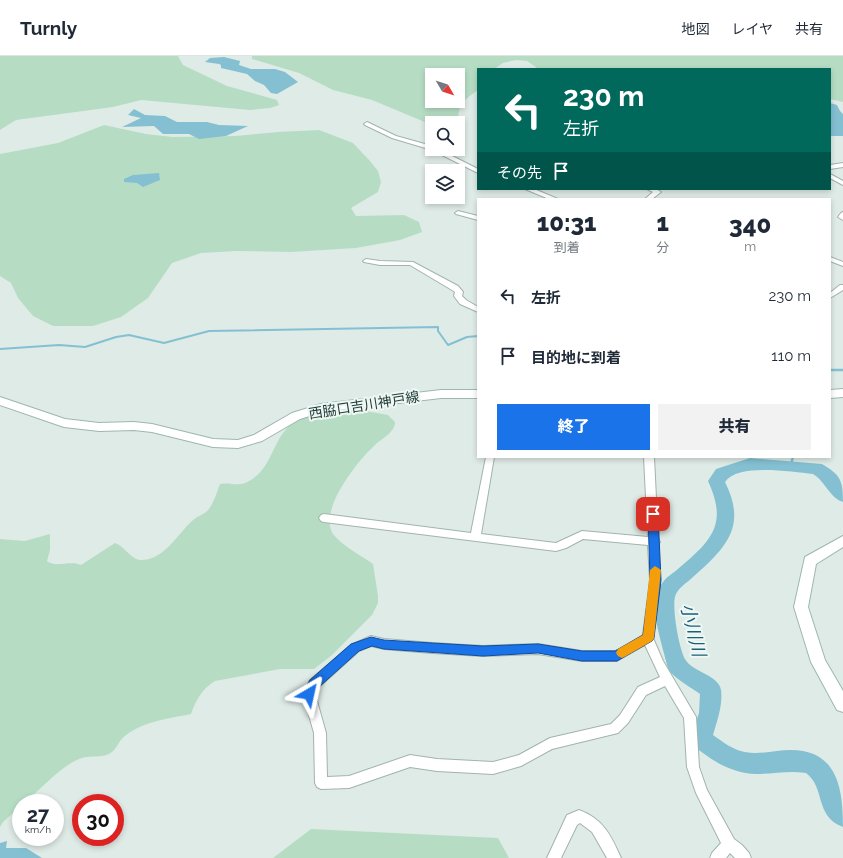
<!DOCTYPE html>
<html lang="ja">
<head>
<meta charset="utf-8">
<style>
  body { margin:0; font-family:Raleway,"Noto Sans JP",sans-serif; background:#f2f2f3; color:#1f2937; height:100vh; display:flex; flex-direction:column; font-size:15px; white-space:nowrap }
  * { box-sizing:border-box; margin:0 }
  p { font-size:13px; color:#747a83 }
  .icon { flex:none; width:22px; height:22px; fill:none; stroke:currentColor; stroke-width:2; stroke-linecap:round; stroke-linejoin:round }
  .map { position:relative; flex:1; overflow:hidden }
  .sheet { position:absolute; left:477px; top:142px; width:354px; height:260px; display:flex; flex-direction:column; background:#fff; border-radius:0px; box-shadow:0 2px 6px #0003 }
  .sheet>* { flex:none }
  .guide { position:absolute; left:477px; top:12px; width:354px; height:122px; border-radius:0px; box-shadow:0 2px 6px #0003; background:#00695c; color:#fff; overflow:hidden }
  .needle { width:26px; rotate:129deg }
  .controls { position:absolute; left:425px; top:12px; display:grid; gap:8px }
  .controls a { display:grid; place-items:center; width:40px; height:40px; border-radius:0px; background:#fff; box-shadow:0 2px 6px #0003; font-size:20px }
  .speed { position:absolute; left:12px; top:738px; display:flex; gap:8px; font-size:20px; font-weight:700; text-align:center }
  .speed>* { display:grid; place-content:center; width:52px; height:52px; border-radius:50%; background:#fff; box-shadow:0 2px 6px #0003; line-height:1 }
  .speed small { font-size:10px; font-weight:400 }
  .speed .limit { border:6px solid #d22; background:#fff; color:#111 }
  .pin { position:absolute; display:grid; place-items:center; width:34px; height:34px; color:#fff; margin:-17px; border-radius:8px; box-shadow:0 2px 6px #0006 }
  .me { position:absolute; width:44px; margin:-22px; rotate:36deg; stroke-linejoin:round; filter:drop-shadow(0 0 3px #0008) }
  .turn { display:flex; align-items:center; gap:14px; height:84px; padding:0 20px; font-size:18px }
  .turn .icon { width:52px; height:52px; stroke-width:2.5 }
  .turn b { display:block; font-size:28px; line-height:34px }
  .then { display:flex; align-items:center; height:38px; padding:0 20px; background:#0003; gap:8px; font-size:15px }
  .eta { display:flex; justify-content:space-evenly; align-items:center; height:68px; text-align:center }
  .eta b { font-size:24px; font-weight:800; line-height:28px }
  .button { display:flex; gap:8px; margin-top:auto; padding:8px 20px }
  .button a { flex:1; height:46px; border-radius:0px; background:#1a73e8; color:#fff; font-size:16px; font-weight:800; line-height:46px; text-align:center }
  .button a+a { background:#f2f2f3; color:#1f2937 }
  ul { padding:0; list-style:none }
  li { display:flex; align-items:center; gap:12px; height:60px; padding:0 20px }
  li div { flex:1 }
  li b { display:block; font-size:15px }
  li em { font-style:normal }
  header { display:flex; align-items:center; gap:24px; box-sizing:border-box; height:56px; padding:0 20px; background:#fff; border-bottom:1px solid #e0e1e3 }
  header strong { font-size:19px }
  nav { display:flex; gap:22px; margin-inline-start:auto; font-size:14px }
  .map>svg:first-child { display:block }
</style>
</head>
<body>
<header>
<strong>Turnly</strong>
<nav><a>地図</a><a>レイヤ</a><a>共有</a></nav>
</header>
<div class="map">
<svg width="843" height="802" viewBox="0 0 843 802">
  <rect width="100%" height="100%" fill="#dfebe6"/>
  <path fill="#b6ddc4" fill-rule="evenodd" d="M0 0H178L183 9 227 30 277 44 279 49 270 52 250 54 141 44 113 51 16 64 0 74Z
    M252 0H843V46L830 43V13H535L536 11 527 5 516 4 503 7 494 13H478V34C471 39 461 45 459 55 458 60 458 62 456 67H432V69L372 44 333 34 299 17 252 3ZM432 19H458V45H432Z
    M104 69 146 78 173 81 236 80 278 76 319 74 353 87 370 105 378 115 381 126 378 136 351 152 356 160 404 159 419 166 422 176 400 184 356 192 291 196 236 195 201 197 172 207 148 242 121 261 93 270H53L33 260 18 242 11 227 0 220V98L58 87Z
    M354 353 388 359 395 366C395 376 383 382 376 388 358 404 318 454 333 478 341 489 362 500 373 508L378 540V547L372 559 332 599 314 613H280L215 625C202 633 196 644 191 658 167 663 144 665 125 680 118 685 117 694 109 698 101 702 88 699 79 703 61 710 40 734 24 747H21V750L3 766 0 771V483L25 485 50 478V494L47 505C56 512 69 504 81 509L115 487C125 490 131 505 143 504 164 503 178 478 192 465 197 460 204 459 209 453 214 446 217 436 220 428 228 426 238 430 245 427 272 415 270 389 289 370 305 356 334 356 354 353Z
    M311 773 498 782 509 802H273Z"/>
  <path fill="#84c0d2" d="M224 1 240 5 239 9 251 13H275L285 16 298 26 277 38 271 37 264 29 255 25 247 18 221 12V9L219 8 205 6 210 2Z
    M830 47 837 49 840 55 843 58V80H830Z
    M134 53 145 59 165 60 177 66H207L219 69 248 70 226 80 199 83 189 78H163L154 70 122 71 141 62 128 59Z
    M159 117 160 124 143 131 137 127 124 126V123L133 119Z
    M7 785 6 792H26L42 802H0V787Z"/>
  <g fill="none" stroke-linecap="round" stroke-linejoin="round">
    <path stroke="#84c0d2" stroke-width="2" d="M0 293 59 289 85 291 116 281 129 279 164 287 209 275 438 271V275L448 289 467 281 478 280"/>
    <path stroke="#84c0d2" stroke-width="2.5" d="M830 314H843
      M790 411 793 401"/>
    <path fill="#84c0d2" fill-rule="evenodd" d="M750 402 822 408C841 419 843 425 843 446 830 442 825 425 813 418 791 416 738 407 725 426 747 470 727 491 693 521 687 527 677 532 675 541 672 553 679 592 685 603 692 616 719 619 721 634 723 649 717 665 713 679 723 686 733 694 745 696 760 699 776 694 791 694 838 694 843 734 843 771 814 760 826 732 806 717 789 714 773 718 756 718 740 718 723 711 710 702 702 696 694 692 690 683L699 657 700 638C692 632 674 622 669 614 666 608 665 600 663 594 658 573 648 545 663 526 667 520 674 517 679 512 712 484 728 468 708 425L716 413Z"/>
    <defs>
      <path id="minor" d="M367 66 396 80 432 90V93H438L478 113V117L432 94 392 82 365 69 364 68Z
        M843 107V111L830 113V109Z
        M830 118 843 125V129L830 122Z
        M525 133H534L558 143H549Z
        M647 133H656L661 136 652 143H645L653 136Z
        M458 155 478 160V164L456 158 455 157Z
        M843 156V164L838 161 841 157Z
        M830 201 843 206V210L830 205Z
        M366 203 380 205 413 206 458 230 463 236 462 240 466 244 478 251V256L460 248 454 240 455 236 452 234 410 209H380L364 206 363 205Z
        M840 229H843V234L830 242V237Z
        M486 401H494L481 478 556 487 582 475 648 481 644 401H654L658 483 660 486 658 489 660 524 653 582 663 605 696 661 699 711 707 734 734 783 742 789 749 797 751 802H735L730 797 726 802H710L712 797 721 787 696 737 687 711 684 662 665 630 646 639 628 667 618 677 552 693 521 710 493 718 437 715 410 711 349 732 321 733 317 731 315 727 314 677 303 638 310 624 351 589 371 580 384 583 432 587 483 590 538 588 582 595H616L643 579 650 524 648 489 583 483 566 492 556 495 324 466 321 465 319 462 321 459 324 458 471 477ZM645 589 660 621 638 631 620 659 611 668 550 682 519 699 493 706 437 703 410 699 349 720 327 721 326 677 315 638 318 632 359 595 371 590 384 593 432 597 483 600 538 598 582 605H617Z
        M579 754C603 763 611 779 621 802H607L592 776 580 767 577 769 561 802H547L567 759Z"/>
      <path id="secondary" d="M843 333V341L830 342V334Z
        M441 334H478V342H441L322 356 300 363 262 385 238 392 213 391 152 376 134 374 99 375 64 371 0 349V341L65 363 99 367 134 366 152 368 213 383 238 384 254 379 292 357 321 348Z
        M843 480V491L816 508 808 551 825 604 843 635V656L837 654 811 606 794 551 805 501Z"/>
    </defs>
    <use href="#minor" stroke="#a2b3ad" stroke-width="2"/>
    <use href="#secondary" stroke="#9db7af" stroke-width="2"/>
    <use href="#minor" fill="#fff" fill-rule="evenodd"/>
    <use href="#secondary" fill="#fff" fill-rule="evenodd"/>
  </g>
  <path fill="#1a73e8" stroke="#114b97" d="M653 454 658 458 661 524 654 582 652 585 617 605H582L538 597 483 600 384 593 372 590 359 595 319 631 313 642 309 643 305 642 303 638 310 624 351 588 371 581 384 584 432 587 483 590 538 588 582 595H615L643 579 650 524 648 458Z"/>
  <path fill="#f59e0b" d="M655 510 661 514 654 582 652 585 626 600 622 602 618 600 616 597 618 593 643 579 650 514Z"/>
  <g text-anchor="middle" stroke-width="4" stroke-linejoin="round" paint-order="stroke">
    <g font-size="14" fill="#1f3b35" stroke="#eff7f4">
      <text transform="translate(364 349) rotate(-9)" y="5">西脇口吉川神戸線</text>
    </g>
    <g font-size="18" font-style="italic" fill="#196178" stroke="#eff7f4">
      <text transform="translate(693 574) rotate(76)" y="6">小川川</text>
    </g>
  </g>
</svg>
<div class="controls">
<a><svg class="needle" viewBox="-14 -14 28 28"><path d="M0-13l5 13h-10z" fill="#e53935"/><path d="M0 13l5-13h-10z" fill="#747a83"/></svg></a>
<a><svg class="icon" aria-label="search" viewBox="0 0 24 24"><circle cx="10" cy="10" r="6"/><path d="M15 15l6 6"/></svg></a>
<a><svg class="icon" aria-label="layers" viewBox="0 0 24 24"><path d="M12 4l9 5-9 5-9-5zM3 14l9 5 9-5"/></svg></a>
</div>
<div class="speed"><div>27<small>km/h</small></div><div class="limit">30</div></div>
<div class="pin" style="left:653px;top:458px;background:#d93025"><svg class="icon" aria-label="arrive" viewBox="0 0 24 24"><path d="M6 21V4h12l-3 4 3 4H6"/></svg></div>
<svg class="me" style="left:309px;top:638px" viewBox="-20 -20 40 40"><path d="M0-17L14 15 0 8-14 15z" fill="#1a73e8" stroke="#fff" stroke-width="4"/></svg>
<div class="guide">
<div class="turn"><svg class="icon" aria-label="left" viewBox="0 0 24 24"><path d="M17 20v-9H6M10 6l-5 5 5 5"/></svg><div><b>230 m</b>左折</div></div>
<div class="then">その先<svg class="icon" aria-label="arrive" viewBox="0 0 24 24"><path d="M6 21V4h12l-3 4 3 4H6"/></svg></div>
</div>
<section class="sheet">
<div class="eta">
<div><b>10:31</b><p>到着</p></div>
<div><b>1</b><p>分</p></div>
<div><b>340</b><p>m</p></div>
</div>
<ul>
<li><svg class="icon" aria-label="left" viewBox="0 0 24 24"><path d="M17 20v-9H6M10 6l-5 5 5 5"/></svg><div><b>左折</b></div><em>230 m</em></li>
<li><svg class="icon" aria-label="arrive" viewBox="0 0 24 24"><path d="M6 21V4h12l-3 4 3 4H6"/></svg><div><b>目的地に到着</b></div><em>110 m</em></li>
</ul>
<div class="button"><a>終了</a><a>共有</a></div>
</section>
</div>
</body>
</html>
